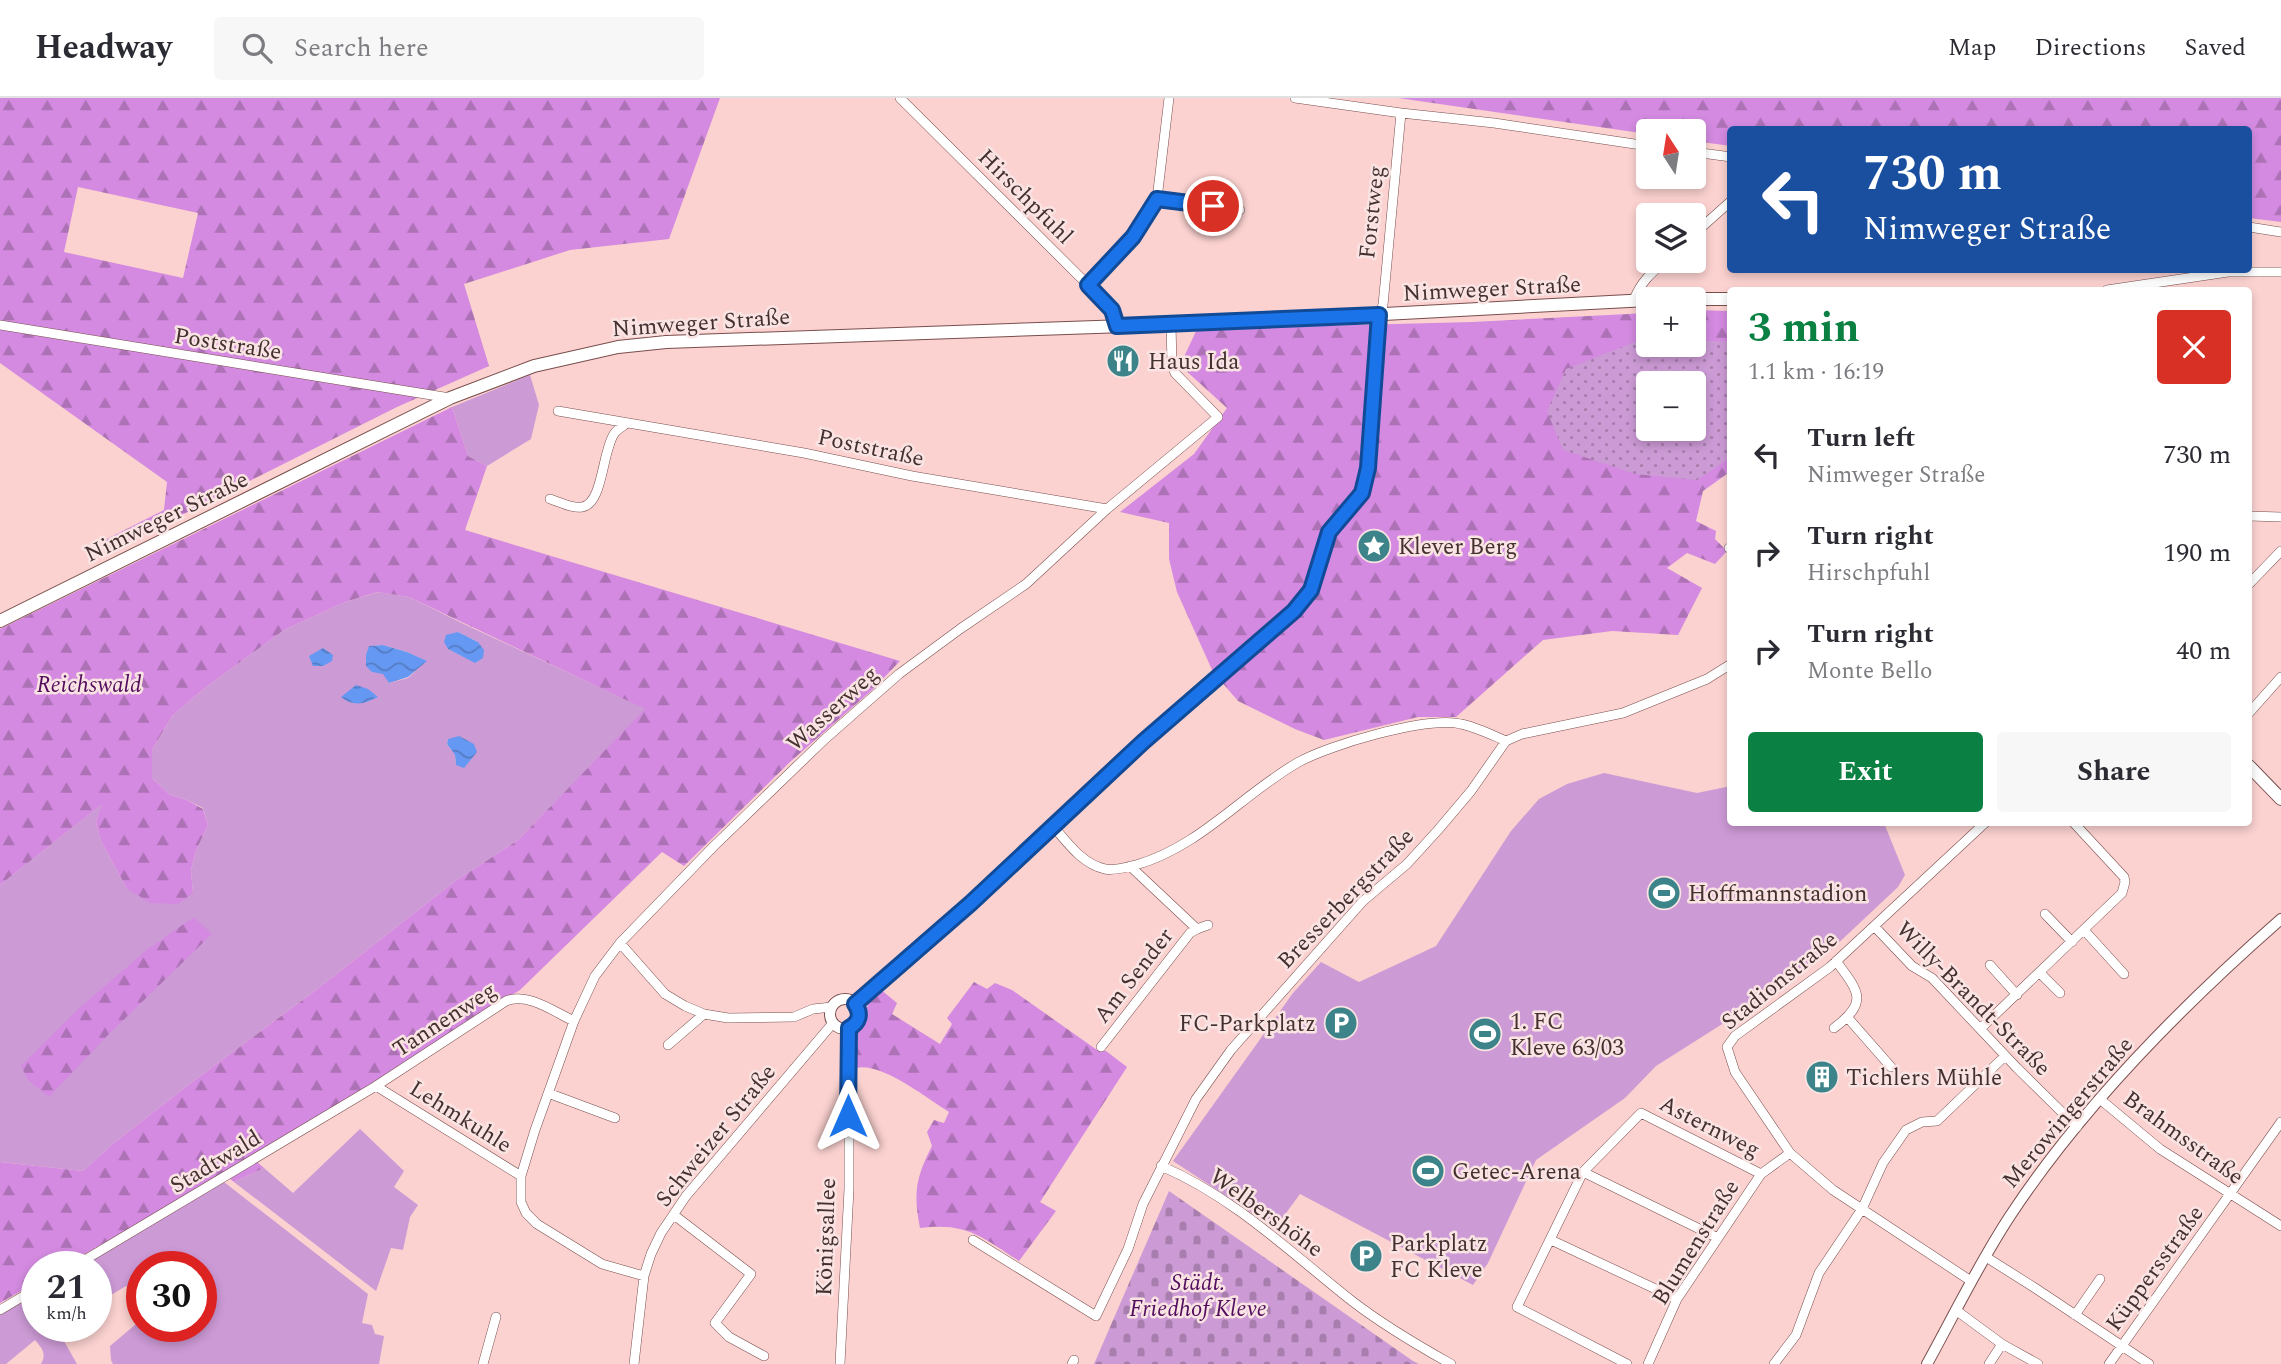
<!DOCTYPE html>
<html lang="en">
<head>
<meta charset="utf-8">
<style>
  body { margin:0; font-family:Spectral,serif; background:#f7f7f7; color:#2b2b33; height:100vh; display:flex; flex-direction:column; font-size:26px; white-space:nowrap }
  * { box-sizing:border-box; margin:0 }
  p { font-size:23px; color:#7c7c81 }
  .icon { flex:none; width:38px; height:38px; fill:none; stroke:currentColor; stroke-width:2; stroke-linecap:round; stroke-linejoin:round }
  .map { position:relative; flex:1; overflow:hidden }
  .sheet { position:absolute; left:1727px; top:189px; width:525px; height:539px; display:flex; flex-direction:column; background:#fff; border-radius:7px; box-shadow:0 4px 10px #0003 }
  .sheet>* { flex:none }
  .hud { position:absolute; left:1727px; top:28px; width:525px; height:147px; border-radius:7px; box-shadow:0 4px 10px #0003; background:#1a4fa0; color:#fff; overflow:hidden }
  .needle { width:46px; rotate:348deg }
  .tools { position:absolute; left:1636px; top:21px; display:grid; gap:14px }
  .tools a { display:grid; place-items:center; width:70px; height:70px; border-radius:7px; background:#fff; box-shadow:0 4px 10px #0003; font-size:35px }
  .speed { position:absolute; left:21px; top:1153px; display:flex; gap:14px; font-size:35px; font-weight:700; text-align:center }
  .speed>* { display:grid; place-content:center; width:91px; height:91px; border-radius:50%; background:#fff; box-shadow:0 4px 10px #0003; line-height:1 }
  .speed small { font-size:18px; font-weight:400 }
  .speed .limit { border:10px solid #d22; background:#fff; color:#111 }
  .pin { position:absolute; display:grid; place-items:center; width:60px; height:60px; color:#fff; margin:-30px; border:4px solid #fff; border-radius:50%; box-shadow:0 2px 7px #0007 }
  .me { position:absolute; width:77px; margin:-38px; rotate:0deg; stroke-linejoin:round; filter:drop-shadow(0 0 5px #0008) }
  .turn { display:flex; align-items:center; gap:24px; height:147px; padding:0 21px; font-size:32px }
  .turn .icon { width:91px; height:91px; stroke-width:2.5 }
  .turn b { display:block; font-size:49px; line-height:60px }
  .round { display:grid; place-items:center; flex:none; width:74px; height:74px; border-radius:7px; background:#f7f7f7 }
  .head { display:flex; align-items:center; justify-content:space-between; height:119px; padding:0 21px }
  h1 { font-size:42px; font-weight:700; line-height:52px; color:#0b8043 }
  .primary-button { display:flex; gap:14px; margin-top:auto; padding:14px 21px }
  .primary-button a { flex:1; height:80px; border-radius:7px; background:#0b8043; color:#fff; font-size:28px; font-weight:700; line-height:80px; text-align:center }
  .primary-button a+a { background:#f7f7f7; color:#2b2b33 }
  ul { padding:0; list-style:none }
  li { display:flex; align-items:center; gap:21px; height:98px; padding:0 21px }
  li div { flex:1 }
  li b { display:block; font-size:26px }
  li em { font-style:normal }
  header { display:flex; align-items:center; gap:42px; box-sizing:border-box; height:98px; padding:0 35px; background:#fff; border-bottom:2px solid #e1e1e2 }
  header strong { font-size:33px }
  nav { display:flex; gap:38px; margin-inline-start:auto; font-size:24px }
  .search { width:490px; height:63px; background:#f7f7f7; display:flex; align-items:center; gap:18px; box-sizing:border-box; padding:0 24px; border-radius:7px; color:#7c7c81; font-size:26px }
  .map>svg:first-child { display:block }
</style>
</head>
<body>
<header>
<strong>Headway</strong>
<div class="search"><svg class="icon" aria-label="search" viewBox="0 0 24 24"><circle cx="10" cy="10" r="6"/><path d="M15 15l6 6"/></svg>Search here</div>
<nav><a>Map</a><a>Directions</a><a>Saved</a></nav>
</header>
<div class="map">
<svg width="2281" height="1266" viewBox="0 0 2281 1266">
  <defs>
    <pattern id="forest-firs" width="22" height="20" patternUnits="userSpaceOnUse" patternTransform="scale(1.75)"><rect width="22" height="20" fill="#d38ae0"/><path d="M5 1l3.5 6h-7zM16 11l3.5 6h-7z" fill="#ad71b6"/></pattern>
    <pattern id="cemetery-stones" width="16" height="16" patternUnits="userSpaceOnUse" patternTransform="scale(1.75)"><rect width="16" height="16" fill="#cc9ad5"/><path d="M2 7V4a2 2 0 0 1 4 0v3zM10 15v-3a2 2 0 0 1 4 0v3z" fill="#a77ead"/></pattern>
    <pattern id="park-dots" width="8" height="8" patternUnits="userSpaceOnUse" patternTransform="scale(1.75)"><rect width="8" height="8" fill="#cc9ad5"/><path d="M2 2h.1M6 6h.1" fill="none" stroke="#a77ead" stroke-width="1.8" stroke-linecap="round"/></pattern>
    <pattern id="water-waves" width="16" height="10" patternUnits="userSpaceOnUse" patternTransform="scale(1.75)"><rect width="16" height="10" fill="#6598f2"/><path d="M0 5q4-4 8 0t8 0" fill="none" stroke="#557cc4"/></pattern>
  </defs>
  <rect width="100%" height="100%" fill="#fbd2d0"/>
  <path fill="#cc9ad5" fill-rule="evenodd" d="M530 277 539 307 531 341 487 368 468 358 452 309Z
    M379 494 409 499 466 527 646 611 518 742 454 784 316 892 187 988 114 1045 83 1073 0 1064V787L103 705 96 724 101 743 127 791 193 795 191 772 196 753 208 727 203 710 187 702 170 697 152 680V652L172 618 206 589 284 532 345 504ZM458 534 478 544 466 560 448 551ZM383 547 407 554 426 563 408 580 389 585 370 548ZM448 641 474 646 456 667 455 657 447 646Z
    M1604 675 1697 695 1731 688V724L1884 725 1905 777 1898 789 1832 851 1757 904 1656 968 1625 1000 1536 1062 1488 1165 1473 1187 1300 1096 1275 1130 1173 1063 1293 895 1321 864 1359 884 1436 848 1511 733 1539 701 1567 686Z
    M360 1031 404 1073 394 1089 418 1107 410 1119 403 1152 391 1150 376 1193 234 1084 264 1070 293 1095Z
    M224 1084 368 1196 362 1225 372 1227 375 1236 384 1238 379 1266H113L111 1262 110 1248 142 1221V1228H201V1169H142V1211L126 1188 96 1206V1169H79Z
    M37 1193V1228L56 1229 77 1266H41C47 1256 42 1250 35 1242L6 1266H0V1215Z"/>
  <path fill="url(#forest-firs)" fill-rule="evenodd" d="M0 0H720L669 141 570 152 464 186 489 268 397 309 110 453 101 444 164 412 167 384 0 265ZM78 89 198 115 183 180 64 154Z
    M1398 0H2281V124L2249 120V32H1731V48L1694 43V33H1648V36Z
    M1694 212 1731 213V373L1703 393 1696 423 1716 433 1715 441 1727 453 1715 466 1687 455 1667 470 1702 490 1678 537 1612 533 1543 542 1456 619H1418L1324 642 1295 631 1238 603 1213 574 1177 494 1169 461V425L1120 414 1194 356 1227 310 1183 270 1184 259 1197 231 1472 224 1648 215V247H1694ZM1648 285H1694V331H1648Z
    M452 309 468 358 487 368 465 432 900 563 872 592 790 664 684 768 662 754 520 892 465 925 307 1027 257 1064 264 1070 234 1084 224 1076 62 1169H37V1184L0 1205V1064L83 1073 114 1045 187 988 316 892 454 784 518 742 645 611 409 499 378 494 345 504 284 532 206 589 172 618 152 652V680L170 697 187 702 203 711 208 727 196 753 191 772 193 795 178 806 151 805 127 791 101 743 96 724 102 706 0 787V531Z
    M194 819 212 836 108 937 49 999 28 982 21 968 78 911 148 851Z
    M974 884 987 891 995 885 1012 892 1097 952 1106 953 1127 969 1040 1104 1056 1113 1019 1163C982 1139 967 1124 920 1130 913 1095 916 1079 932 1048L927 1034 934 1022 944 1025 949 1014C926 1000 882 964 856 970L853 937 862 930 869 902 880 891 897 905 892 916 940 946 952 926 947 920Z"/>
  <path fill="url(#cemetery-stones)" d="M1169 1093 1413 1263 1419 1266H1094Z"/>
  <path fill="url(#park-dots)" fill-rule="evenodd" d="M1694 243H1724L1731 245V359L1697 382 1635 376 1563 352 1547 313 1566 271 1632 245 1648 244V247H1694ZM1648 285H1694V331H1648Z"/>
  <path fill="url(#water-waves)" d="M458 534 478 544 484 552 483 560 475 565 448 551 444 544 446 537Z
    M383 547 407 554 427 563 408 579 389 585 383 576 372 574 366 568V557L369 548Z
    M323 550 333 557 332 563 323 568H313L309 558Z
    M356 587 368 591 378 599C364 606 354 609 341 599Z
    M459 638 474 646 477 654 464 670 456 667 455 657 447 646 448 641Z"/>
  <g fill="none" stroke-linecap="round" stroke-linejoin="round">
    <defs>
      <path id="minor" d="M900 0 1088 187 1112 212 1117 228
        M1295 0 1401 15 1494 25 1648 48
        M1694 54 1731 59
        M1157 101 1240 112
        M2249 129 2281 134
        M1694 136 1731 103
        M1088 187 1133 139 1157 101 1169 0
        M2107 192 2228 174H2281
        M1634 202C1640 185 1651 175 1665 163
        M1379 217 1383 207 1401 15
        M0 227 450 300
        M558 313 804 355 912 378 1107 411
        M550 401C560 404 573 411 582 409 603 406 602 354 614 336 617 331 622 329 626 326
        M2249 418 2281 419
        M1729 450 1731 451
        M2249 486 2281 453
        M2249 615 2281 579
        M1053 728C1067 744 1082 766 1105 771 1115 773 1127 769 1136 767 1199 749 1242 697 1297 665 1328 647 1427 618 1461 626 1476 629 1492 637 1506 643
        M1130 768 1197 831 1208 827
        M2045 816 2072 844
        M1874 828 1912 868 1932 880 2017 970 2077 1029
        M2084 832 2124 876
        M620 845 665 896 685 908 704 916 728 920 794 919 813 911 832 909
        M1990 867 2017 897
        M2040 875 2060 895
        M1848 920 1891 969
        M1834 930C1869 904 1859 894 1836 863
        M1980 931 2122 795 2125 784 2124 779 2073 724
        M668 947 704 916
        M1101 949 1190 835 1197 831
        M376 988 521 1078V1104L526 1115 537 1126 602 1166 644 1178
        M548 995 615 1020
        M2101 1002 2160 1051 2281 1128
        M1161 1068C1234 1099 1291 1155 1352 1203 1383 1227 1417 1247 1451 1266
        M1583 1074 1718 1140
        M521 1078 535 1032 574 923 595 878 620 845 713 749 825 641 899 576 960 531 1026 486 1107 411 1218 319 1175 275 1172 267 1171 226
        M674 1117 751 1176 715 1225 729 1239 764 1258
        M973 1142 1096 1218 1128 1151 1143 1106 1196 1001 1231 952 1363 803 1407 766 1438 732 1471 693 1506 643 1522 636 1623 615 1707 581 1731 566
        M1551 1142 1677 1201
        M1986 1159 2035 1190 2149 1266
        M73 1169 376 988 506 903C528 894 554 914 574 923
        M1971 1183 1833 1092 1790 1055 1735 974 1727 949 1735 938 1830 869 1986 724
        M0 1212 37 1190
        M1957 1213 2002 1246 2038 1266
        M2075 1217 2100 1181
        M483 1266 496 1219
        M634 1266 644 1178 651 1156 661 1135 686 1098 833 925
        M840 1266 849 1091V930
        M1072 1266 1074 1262
        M1627 1266 1517 1209 1583 1074 1641 1015 1761 1076
        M1648 1266 1677 1201 1761 1076 1790 1055
        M1774 1266 1796 1237 1819 1175 1862 1111 1883 1065 1906 1032 1922 1024 1937 1023 2005 958
        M1989 1266 2002 1246
        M2109 1266 2281 1024"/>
      <path id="tertiary" d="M830 916a15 15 0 1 1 30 0a15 15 0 1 1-30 0Z
        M855 906 971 805 1143 644 1287 520 1311 492 1329 434 1355 405 1365 389 1368 370 1377 265 1379 217
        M1927 1266C1954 1217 1979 1165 2010 1118 2081 1010 2184 906 2281 821"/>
      <path id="secondary" d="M1664 201H1731
        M0 523 450 300 534 268 618 249 666 244 1213 225 1648 202
        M2249 668 2281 701"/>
    </defs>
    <use href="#minor" stroke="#794e4d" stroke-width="10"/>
    <use href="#tertiary" stroke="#794e4d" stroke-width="12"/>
    <use href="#secondary" stroke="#794e4d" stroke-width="14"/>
    <use href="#minor" stroke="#fff" stroke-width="9"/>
    <use href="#tertiary" stroke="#fff" stroke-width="10"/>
    <use href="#secondary" stroke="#fff" stroke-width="12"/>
  </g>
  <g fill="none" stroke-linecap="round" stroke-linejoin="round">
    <defs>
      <path id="route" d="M848 1018 849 930C859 925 862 916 855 906L971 805 1143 644 1294 513 1311 492 1329 434 1362 395 1368 370 1379 217 1117 228 1112 212 1088 187 1133 139 1157 101 1213 108"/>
    </defs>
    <use href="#route" stroke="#114b97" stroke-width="18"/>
    <use href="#route" stroke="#1a73e8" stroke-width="12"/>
  </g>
  <defs>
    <symbol id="restaurant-disc" viewBox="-11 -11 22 22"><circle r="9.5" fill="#3c8489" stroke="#fae4e3"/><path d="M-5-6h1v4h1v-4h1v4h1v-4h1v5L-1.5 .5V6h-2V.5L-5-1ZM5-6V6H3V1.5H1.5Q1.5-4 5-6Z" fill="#fff"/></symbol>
    <symbol id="sight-disc" viewBox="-11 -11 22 22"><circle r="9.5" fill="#3c8489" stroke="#fae4e3"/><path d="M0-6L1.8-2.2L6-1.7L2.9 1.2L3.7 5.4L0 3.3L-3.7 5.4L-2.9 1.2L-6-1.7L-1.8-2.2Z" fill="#fff"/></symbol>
    <symbol id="stadium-disc" viewBox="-11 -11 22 22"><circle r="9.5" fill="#3c8489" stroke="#fae4e3"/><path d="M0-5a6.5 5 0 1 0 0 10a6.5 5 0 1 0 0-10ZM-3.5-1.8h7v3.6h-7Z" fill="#fff"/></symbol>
    <symbol id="parking-disc" viewBox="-11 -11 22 22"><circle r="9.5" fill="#3c8489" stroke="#fae4e3"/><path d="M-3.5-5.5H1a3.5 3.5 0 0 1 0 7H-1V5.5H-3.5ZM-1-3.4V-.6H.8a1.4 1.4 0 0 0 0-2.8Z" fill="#fff"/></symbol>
    <symbol id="building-disc" viewBox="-11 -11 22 22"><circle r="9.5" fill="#3c8489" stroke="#fae4e3"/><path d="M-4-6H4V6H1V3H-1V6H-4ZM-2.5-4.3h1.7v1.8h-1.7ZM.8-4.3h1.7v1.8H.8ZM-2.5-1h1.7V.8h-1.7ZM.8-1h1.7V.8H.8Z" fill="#fff"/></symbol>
  </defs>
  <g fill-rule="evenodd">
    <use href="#restaurant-disc" x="1104" y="244" width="38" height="38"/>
    <use href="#sight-disc" x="1355" y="429" width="38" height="38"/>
    <use href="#stadium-disc" x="1645" y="776" width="38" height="38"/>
    <use href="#parking-disc" x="1322" y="906" width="38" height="38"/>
    <use href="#stadium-disc" x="1466" y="917" width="38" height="38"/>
    <use href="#building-disc" x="1803" y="960" width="38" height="38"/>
    <use href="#stadium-disc" x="1409" y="1054" width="38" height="38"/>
    <use href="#parking-disc" x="1347" y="1139" width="38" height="38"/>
  </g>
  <g text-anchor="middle" stroke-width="5" stroke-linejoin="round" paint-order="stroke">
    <g font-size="23" fill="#44302f" stroke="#fae4e3">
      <text transform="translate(1026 98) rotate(45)" y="8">Hirschpfuhl</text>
      <text transform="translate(1371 114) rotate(-84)" y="8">Forstweg</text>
      <text transform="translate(1492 190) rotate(-3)" y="8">Nimweger Straße</text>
      <text transform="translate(701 224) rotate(-4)" y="8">Nimweger Straße</text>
      <text transform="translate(228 245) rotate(9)" y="8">Poststraße</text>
      <text transform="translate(871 349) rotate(12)" y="8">Poststraße</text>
      <text transform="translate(166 418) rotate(-26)" y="8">Nimweger Straße</text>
      <text transform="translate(832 610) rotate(-42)" y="8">Wasserweg</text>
      <text transform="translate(1345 800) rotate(-46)" y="8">Bresserbergstraße</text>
      <text transform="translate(1133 877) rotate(-52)" y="8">Am Sender</text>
      <text transform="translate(1779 882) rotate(-39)" y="8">Stadionstraße</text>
      <text transform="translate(1974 900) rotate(45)" y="8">Willy-Brandt-Straße</text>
      <text transform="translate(444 921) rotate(-33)" y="8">Tannenweg</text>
      <text transform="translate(2067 1014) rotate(-50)" y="8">Merowingerstraße</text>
      <text transform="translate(461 1018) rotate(32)" y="8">Lehmkuhle</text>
      <text transform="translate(1710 1028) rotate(27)" y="8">Asternweg</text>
      <text transform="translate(715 1037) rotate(-51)" y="8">Schweizer Straße</text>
      <text transform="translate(2184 1039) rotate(36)" y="8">Brahmsstraße</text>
      <text transform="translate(215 1063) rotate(-31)" y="8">Stadtwald</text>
      <text transform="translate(1267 1114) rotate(36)" y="8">Welbershöhe</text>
      <text transform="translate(825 1139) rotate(-88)" y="8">Königsallee</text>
      <text transform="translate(1695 1144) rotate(-58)" y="8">Blumenstraße</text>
      <text transform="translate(2154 1170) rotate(-54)" y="8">Küppersstraße</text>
    </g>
    <g font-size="23" fill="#44302f" stroke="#fae4e3" text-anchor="start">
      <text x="1148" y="271">Haus Ida</text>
      <text x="1398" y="456">Klever Berg</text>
      <text x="1688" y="803">Hoffmannstadion</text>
      <text x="1510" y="931">1. FC<tspan x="1510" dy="26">Kleve 63/03</tspan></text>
      <text x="1316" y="933" text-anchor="end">FC-Parkplatz</text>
      <text x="1846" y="987">Tichlers Mühle</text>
      <text x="1452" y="1081">Getec-Arena</text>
      <text x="1390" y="1153">Parkplatz<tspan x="1390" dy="26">FC Kleve</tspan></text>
    </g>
    <g font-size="23" font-style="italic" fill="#520d5e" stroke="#fae4e3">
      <text x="89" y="594">Reichswald</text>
      <text x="1198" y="1192">Städt.<tspan x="1198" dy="26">Friedhof Kleve</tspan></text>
    </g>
  </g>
</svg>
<div class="tools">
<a><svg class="needle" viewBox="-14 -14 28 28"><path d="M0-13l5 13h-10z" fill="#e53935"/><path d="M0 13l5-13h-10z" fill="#7c7c81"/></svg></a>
<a><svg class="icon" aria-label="layers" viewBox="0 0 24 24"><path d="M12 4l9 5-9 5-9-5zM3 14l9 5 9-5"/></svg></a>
<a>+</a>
<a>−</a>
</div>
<div class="speed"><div>21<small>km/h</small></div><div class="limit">30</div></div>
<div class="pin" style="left:1213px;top:108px;background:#d93025"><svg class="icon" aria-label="arrive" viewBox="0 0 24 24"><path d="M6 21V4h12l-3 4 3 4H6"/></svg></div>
<svg class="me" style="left:848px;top:1018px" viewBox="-20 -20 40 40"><path d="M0-17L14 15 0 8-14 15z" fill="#1a73e8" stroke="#fff" stroke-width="4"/></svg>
<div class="hud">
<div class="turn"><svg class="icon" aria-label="left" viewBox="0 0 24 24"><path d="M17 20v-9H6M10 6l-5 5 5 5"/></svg><div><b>730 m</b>Nimweger Straße</div></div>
</div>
<section class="sheet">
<div class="head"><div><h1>3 min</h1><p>1.1 km · 16:19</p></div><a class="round" style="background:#d93025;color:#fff"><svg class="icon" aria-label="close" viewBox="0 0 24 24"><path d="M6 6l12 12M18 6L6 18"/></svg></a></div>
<ul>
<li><svg class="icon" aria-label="left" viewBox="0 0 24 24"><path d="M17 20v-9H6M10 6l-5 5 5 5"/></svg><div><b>Turn left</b><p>Nimweger Straße</p></div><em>730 m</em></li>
<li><svg class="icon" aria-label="right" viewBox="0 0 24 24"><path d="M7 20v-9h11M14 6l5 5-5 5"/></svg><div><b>Turn right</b><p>Hirschpfuhl</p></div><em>190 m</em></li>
<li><svg class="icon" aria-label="right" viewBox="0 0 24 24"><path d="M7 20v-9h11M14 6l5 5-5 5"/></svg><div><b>Turn right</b><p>Monte Bello</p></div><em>40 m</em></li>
</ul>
<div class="primary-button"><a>Exit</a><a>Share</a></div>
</section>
</div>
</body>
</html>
